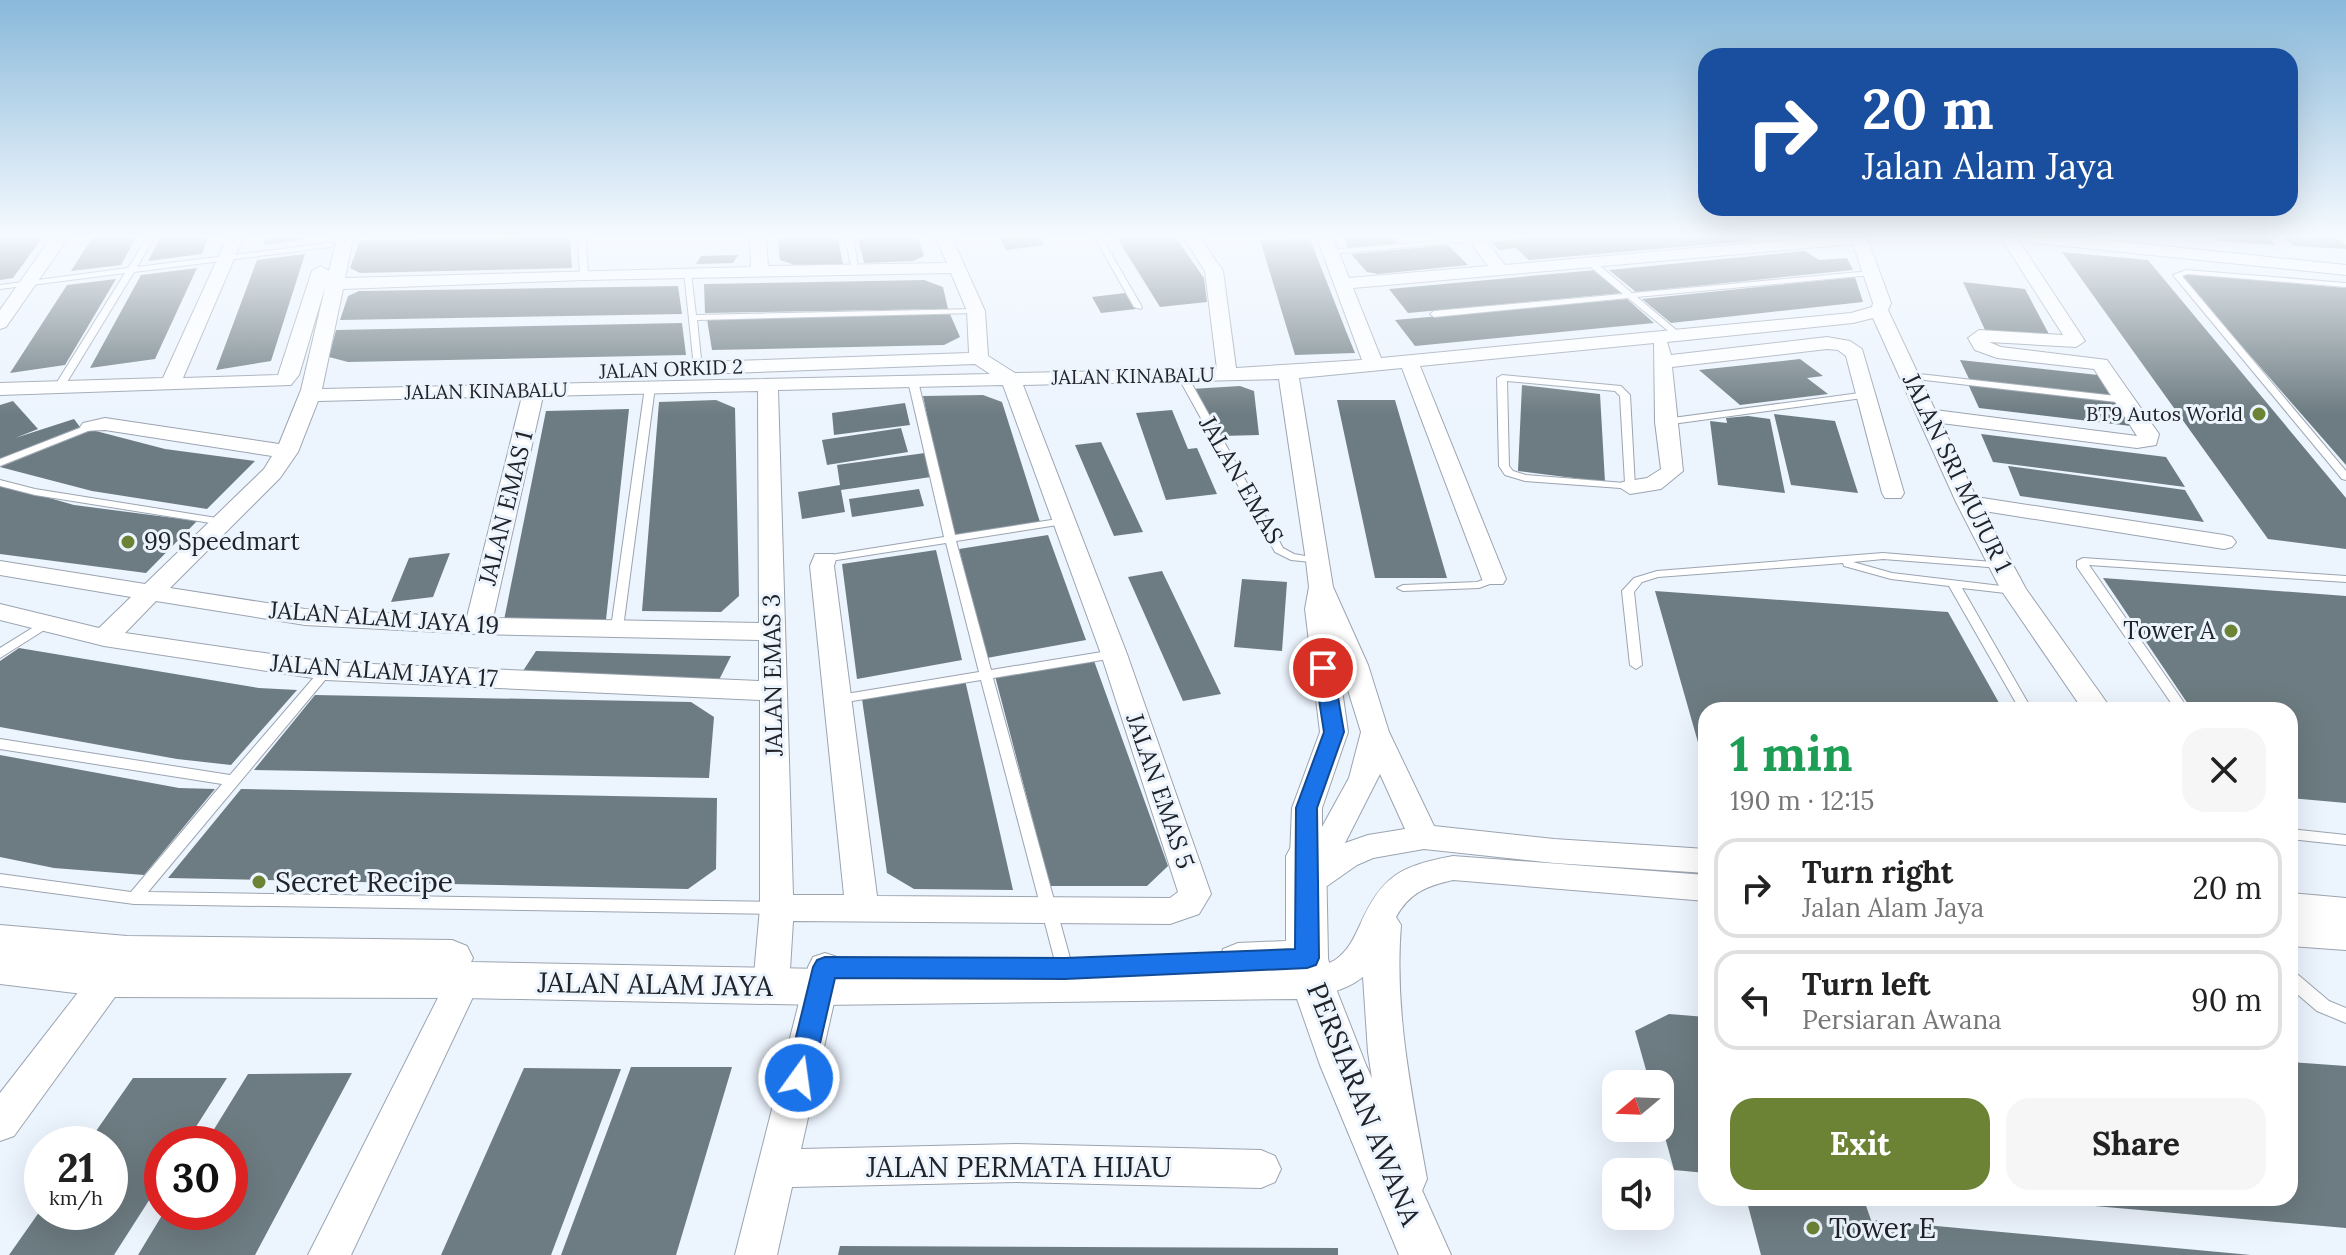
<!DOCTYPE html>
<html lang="en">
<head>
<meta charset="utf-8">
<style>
  body { margin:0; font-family:Lora,serif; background:#f6f6f6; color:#222; height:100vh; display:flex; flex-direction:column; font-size:30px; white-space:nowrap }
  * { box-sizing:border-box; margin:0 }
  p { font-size:26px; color:#767676 }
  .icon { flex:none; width:44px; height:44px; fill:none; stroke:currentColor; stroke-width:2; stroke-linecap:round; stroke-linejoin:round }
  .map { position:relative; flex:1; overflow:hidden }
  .details { position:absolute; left:1698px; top:702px; width:600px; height:504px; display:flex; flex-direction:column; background:#fff; border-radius:24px; box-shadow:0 8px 32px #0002 }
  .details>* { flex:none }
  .guide { position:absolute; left:1698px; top:48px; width:600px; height:168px; border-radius:24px; box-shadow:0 8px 32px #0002; background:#1a4fa0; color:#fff; overflow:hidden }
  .needle { width:52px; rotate:251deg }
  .controls { position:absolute; left:1602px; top:1070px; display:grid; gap:16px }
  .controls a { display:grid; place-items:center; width:72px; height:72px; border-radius:16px; background:#fff; box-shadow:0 8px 32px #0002; font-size:40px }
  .speed { position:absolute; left:24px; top:1126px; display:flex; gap:16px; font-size:40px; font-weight:700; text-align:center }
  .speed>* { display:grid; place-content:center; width:104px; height:104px; border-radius:50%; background:#fff; box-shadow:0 8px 32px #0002; line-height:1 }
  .speed small { font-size:20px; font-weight:400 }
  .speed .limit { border:12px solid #d22; background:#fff; color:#111 }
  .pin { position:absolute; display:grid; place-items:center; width:68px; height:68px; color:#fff; margin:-34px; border:4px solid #fff; border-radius:50%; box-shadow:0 2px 8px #0007 }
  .me { position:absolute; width:88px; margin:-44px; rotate:14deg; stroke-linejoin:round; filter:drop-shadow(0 0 6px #0008) }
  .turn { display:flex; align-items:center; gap:28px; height:168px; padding:0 32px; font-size:36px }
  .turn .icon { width:104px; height:104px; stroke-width:2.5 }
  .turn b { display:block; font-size:56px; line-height:68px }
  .round { display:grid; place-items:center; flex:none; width:84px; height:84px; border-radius:24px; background:#f6f6f6 }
  .overview { display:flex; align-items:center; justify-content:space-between; height:136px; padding:0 32px }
  h1 { font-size:48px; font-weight:700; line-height:60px; color:#1e9e55 }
  .cta { display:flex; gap:16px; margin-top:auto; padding:16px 32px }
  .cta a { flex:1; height:92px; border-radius:24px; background:#6c8335; color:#fff; font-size:32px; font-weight:700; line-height:92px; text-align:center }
  .cta a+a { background:#f6f6f6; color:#222 }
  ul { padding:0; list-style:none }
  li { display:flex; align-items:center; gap:24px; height:100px; margin:0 16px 12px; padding:0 16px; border:4px solid #e0e0e0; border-radius:24px }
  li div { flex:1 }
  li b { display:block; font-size:30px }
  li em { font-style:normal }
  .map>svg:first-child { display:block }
</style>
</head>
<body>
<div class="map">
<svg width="2346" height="1255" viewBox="0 0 2346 1255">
  <rect width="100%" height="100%" fill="#ecf4fe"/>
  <path fill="#6d7c82" d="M0 238H42L13 278 0 280Z
    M92 238H136L121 265 71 271Z
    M160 238H208L202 254 148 261Z
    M266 238H303V240L263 245Z
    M570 238 572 268 360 273 350 268 360 240Z
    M778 238H838L843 265 798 266 780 260Z
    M858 238H918L924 256 913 261 864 263Z
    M1000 238H1040L1044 245 1006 250Z
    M1117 238H1176L1204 278 1207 302 1160 307Z
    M1344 238H1395L1398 244 1348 248Z
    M1528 238H1748V241L1529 260 1516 248 1499 250 1491 242Z
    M2218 238H2268L2276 245 2218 241Z
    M2284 238H2337L2346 245V249L2294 246Z
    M1310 239 1346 331 1355 353 1295 355 1260 240Z
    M1448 245 1468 265 1378 274 1367 272 1351 254Z
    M1805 251 1819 260 1847 258 1853 270 1636 292 1609 270Z
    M2062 252 2148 260 2346 498V549L2268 539Z
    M305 254 271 361 216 370 257 260Z
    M738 255 733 263 696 264 701 256Z
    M197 268 155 359 90 368 141 275Z
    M1596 270 1622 293 1408 313 1389 289Z
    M2178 273 2346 288V465Z
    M1855 277 1863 302 1671 323 1642 299Z
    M116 279 65 365 10 373 67 285Z
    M924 280 943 287 948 309 705 313 704 284Z
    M1963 282 2025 289 2051 338 1985 330Z
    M678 286 682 314 340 320 348 296 359 291Z
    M1125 293 1136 309 1101 313 1092 297Z
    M1627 299 1654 323 1415 346 1395 320Z
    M950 314 960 337 944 345 712 350 707 319Z
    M682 323 686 355 348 362 329 357 336 330Z
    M1800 359 1823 376 1807 378 1828 394 1740 405 1699 370Z
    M1960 360 2098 375 2111 397 1970 381Z
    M1968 384 2116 401 2131 426 1979 408Z
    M1522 385 1600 394 1605 482 1518 471Z
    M1240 386 1254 391 1259 435 1221 436 1191 389Z
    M983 395 1002 402 1040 522 952 535 923 396Z
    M716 400 735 408 739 596 721 612 642 611 659 402Z
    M1337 400H1395L1447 578H1375Z
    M13 401 38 429 15 438 74 419 80 427 0 459V405Z
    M905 403 910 425 834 435 832 413Z
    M629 409 606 620H504L546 411Z
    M1172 410 1188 449 1197 448 1217 494 1166 500 1136 413Z
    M1774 414 1835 421 1858 493 1791 485Z
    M1748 416 1770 419 1785 493 1718 485 1710 421 1727 423 1726 418Z
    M901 428 908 452 827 465 822 440Z
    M92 430 165 449 255 461 207 509 92 491 0 467Z
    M1981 434 2166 457 2185 487 1993 462Z
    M1101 442 1143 532 1114 536 1075 445Z
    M925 453 931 477 841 490 845 512 802 519 798 492 840 485 837 465Z
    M2008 466 2185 490 2204 522 2020 496Z
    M0 484 74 505 197 521 146 573 0 554Z
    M919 489 924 506 852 517 849 499Z
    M1048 535 1086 640 987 658 959 549Z
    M936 550 962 660 857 679 842 564Z
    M450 553 433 597 391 602 409 558Z
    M1162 571 1221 694 1183 701 1128 577Z
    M2103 578 2346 596V803L2290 798V710H2192Z
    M1242 579 1287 582 1282 651 1234 647Z
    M1655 591 1948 612 2003 710H1706L1705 767Z
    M19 648 259 688 297 690 231 765 177 759 0 727V661Z
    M536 651 731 656 718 682 519 677Z
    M1093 658 1168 866 1147 886H1050L995 676Z
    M965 680 1013 890 914 889 887 873 862 699Z
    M315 695 691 702 714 717 709 778 254 770Z
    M0 755 179 788 215 789 144 875 54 868 0 857Z
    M241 789 717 798 716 869 688 889 168 878Z
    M1669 1014 1706 1017V1173L1674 1170 1660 1119V1084H1650L1635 1031Z
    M2290 1062 2346 1066V1228L2027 1200 2290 1198Z
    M631 1067H732L676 1255H561Z
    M524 1068 621 1069 551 1255H441Z
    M352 1073 255 1255H138L164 1212H230V1144H205L248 1074Z
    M133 1078H227L185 1144H162V1180L114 1255H9L42 1208V1212H110V1144H87Z
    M1746 1198 1864 1200 1871 1220 2251 1255H1761Z
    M840 1246 1338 1248V1255H838Z"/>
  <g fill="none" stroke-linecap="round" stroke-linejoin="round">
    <defs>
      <path id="service" d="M147 238H154L137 267 330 243 334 245 330 247 134 272 64 387 62 389H56L54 387 125 273 0 289V285L128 268Z
        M578 238H586L588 275 584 277 580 275Z
        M845 238H853L859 272 852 270Z
        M1095 238H1102L1142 307 1141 309 1134 307Z
        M1471 238H1507L1331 254 1327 252 1331 250Z
        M1587 260H1593L1632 293 1871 271 1875 273 1871 275 1637 297 1681 334 1682 336 1678 339 1628 298 1434 317 1430 314 1434 311 1623 294 1587 264Z
        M2186 270 2346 283V287L2187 274 2182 276 2346 471V480L2342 479 2173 275Z
        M684 271 691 273 696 315 976 309 980 311 976 313 697 320 702 368 698 371 694 368Z
        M1182 372 1187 375 1283 548 1294 554 1322 559 1324 561 1322 563 1291 560 1275 552 1177 375Z
        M1910 373 2125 397 2130 400 2125 403 1907 378V374Z
        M1502 375 1621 386 1630 395 1635 487 1634 489 1525 481 1505 475 1499 466 1497 378ZM1507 381 1615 391 1620 396 1625 483 1526 475 1513 471 1509 466Z
        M913 378 918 381 955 535 1064 518 1069 521 1064 524 956 541 991 670 1114 650 1120 654 1114 658 993 678 1073 969 1071 974 1065 976 1059 974 1057 969 981 680 840 703 834 699 840 695 979 672 946 543 824 562 818 559 824 556 944 537 908 381Z
        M650 384 655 387 623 628 617 632 611 628 645 387Z
        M1867 392 1872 395 1870 397 1665 425 1660 422 1665 419Z
        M90 424 95 427 93 429 0 466V459Z
        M0 480 35 489 223 519 228 522 223 525 35 495 0 486Z
        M1883 553 2005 563 2007 565 2005 567 2001 568 1883 559 1853 562 1892 573 2018 588 2020 590 2018 592 2014 594 1962 588 2032 710H2020L1949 586 1891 579 1844 566 1843 563 1658 577 1642 582 1634 592 1642 665 1636 669 1630 665 1622 591 1634 578 1657 571Z
        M2083 558 2346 576V582L2089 565 2189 710H2176L2077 567V561Z
        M1494 576 1500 579 1498 581 1479 588 1403 591 1397 588 1403 585 1477 582Z
        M45 620 51 624 49 627 0 658V648Z
        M326 667 330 668 332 671 330 674 148 892 776 902 781 904 784 908 781 912 776 914 134 904 0 886V874L131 892 222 784 0 749V739L230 775 322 668Z
        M2290 829 2346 835V845L2290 839Z
        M2290 971 2296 973 2329 1001 2346 1008V1023L2317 1011 2290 988Z"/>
      <path id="minor" d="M51 238H68L6 327 0 329V310Z
        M227 238H243L183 378 278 375 312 271 321 266 329 271 337 238H353L345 278 751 267 750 238H766L768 266 947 263 936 238H952L985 311 988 356 1015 373 1217 369 1205 271 1184 238H1200L1223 271 1236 368 1362 360 1317 238H1333L1349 278 1488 266 1467 238H1484L1505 265 1809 238H1867L1891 303 1888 310 1935 410 2137 436 2094 369 1997 358 1975 350 1968 338 1979 330 2063 335 2001 238H2017L2085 341 2076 347 1989 342 2001 347 2107 360 2159 434 2156 445 2137 448 1941 423 1976 497 2224 535 2232 537 2236 542 2232 547 2224 549 1984 511 2026 589 2112 710H2083L2001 590 1956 502 1873 318 1853 323 1667 342 1671 355 1827 337 1850 341 1862 349 1904 493 1901 498H1885L1882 493 1846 356 1838 350 1827 349 1672 367 1683 471 1661 489 1630 494 1619 487 1622 482 1647 478 1661 469 1655 422 1654 343 1420 366 1506 579 1503 584H1485L1482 579 1402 368 1299 378 1333 587 1368 665 1389 732 1434 826 1554 839 1706 849V873L1554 863 1424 849 1373 858 1357 865 1317 893 1306 897 1295 893 1290 884 1295 875 1305 868 1295 865 1290 856 1292 808 1320 732 1305 609 1309 587 1306 561 1279 379 1023 385 1127 654 1211 894 1199 914 1170 924 793 921 789 986 783 996 771 1001 759 996 753 986 760 908V700L326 680 104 646 0 620V604L99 628 131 597 0 575V561L145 584 264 469 272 456 105 430 83 431 80 427 83 423 105 418 279 444 301 390 326 284 299 375 291 385 0 395V383L163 378ZM1853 244 1873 303 1872 307 1851 313 1381 358 1353 288ZM951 273 967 311 969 353 702 362 692 368 702 374 975 364 990 374 322 389 343 289 584 280ZM1003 385 1101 654 1178 892 1170 898 877 896 834 566 836 559 833 554H815L810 566 844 895H793L778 390ZM758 391 759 623 493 618 543 396ZM522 396 467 617 305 609 170 588 280 478 298 452 318 401ZM156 601 305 625 478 634 759 640V681L326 662 125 633ZM1337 655 1361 732 1349 778 1322 827V808L1348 732ZM1380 774 1405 829 1368 835 1345 843Z
        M2027 238H2087L2346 265V275L2035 243Z
        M1453 856 1706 875V901L1453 880C1427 886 1410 892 1396 917L1401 925C1394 1012 1412 1094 1427 1179L1421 1193 1407 1198 1393 1193 1387 1179 1368 1052 1363 977C1346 990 1321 999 1300 991L1295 981 1300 971C1311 967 1325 966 1335 960 1348 951 1354 938 1360 925 1382 875 1401 866 1453 856Z
        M2290 893 2346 898V950L2290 946Z
        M825 953 837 957 842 967 801 1149 1016 1144 1261 1150 1275 1156 1281 1169 1275 1182 1261 1188 1016 1182 792 1187 777 1255H735L808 967 813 957Z
        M116 955 128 959 133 969 128 979 14 1136 0 1141V1093L104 959Z
        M464 965 476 970 481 980 351 1255H308L452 970Z"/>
      <path id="tertiary" d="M1306 841 1320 845 1326 856 1328 958 1333 981 1366 1065 1451 1255H1399L1320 1065 1297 999 821 1005 464 998 108 997 0 984V925L127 936 452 940 467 946 473 958 471 962 821 969 1218 964 1223 949 1238 943 1286 941V856L1292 845Z"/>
    </defs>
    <use href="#service" stroke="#9ba4b0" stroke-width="2"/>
    <use href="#minor" stroke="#9ba4b0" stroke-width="2"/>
    <use href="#tertiary" stroke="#9ba4b0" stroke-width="2"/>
    <use href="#service" fill="#fff" fill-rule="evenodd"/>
    <use href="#minor" fill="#fff" fill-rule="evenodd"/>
    <use href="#tertiary" fill="#fff" fill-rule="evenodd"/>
  </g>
  <linearGradient id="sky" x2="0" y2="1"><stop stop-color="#89b9da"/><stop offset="0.57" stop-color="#f6faff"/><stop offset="1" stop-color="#f6faff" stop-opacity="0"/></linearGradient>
  <rect width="2346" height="414" fill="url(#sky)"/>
  <path fill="#1a73e8" stroke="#114b97" stroke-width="2" d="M1323 661 1333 668 1344 732 1317 808 1319 958 1316 965 1307 968 1065 979 835 978 812 1078 809 1086 799 1089 790 1086 786 1078 813 967 817 960 825 957 1065 958 1295 949 1296 808 1324 732 1314 668Z"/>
  <g fill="#6c8335" stroke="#ecf4fe" stroke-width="3">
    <circle cx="2259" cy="414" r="8"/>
    <circle cx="128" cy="542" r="8"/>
    <circle cx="2231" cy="631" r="8"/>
    <circle cx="259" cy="882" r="8"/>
    <circle cx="1813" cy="1228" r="8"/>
  </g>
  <g text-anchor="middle" stroke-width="6" stroke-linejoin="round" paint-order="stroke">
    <g font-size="20" fill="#202328" stroke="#ecf4fe">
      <text transform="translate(671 369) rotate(-2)" y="7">JALAN ORKID 2</text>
      <text transform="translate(1133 376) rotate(-1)" y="7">JALAN KINABALU</text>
      <text transform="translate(486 391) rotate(-1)" y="7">JALAN KINABALU</text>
    </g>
    <g font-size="20" fill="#202328" stroke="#ecf4fe" text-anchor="end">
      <text x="2243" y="421">BT9 Autos World</text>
    </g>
    <g font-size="24" fill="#202328" stroke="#ecf4fe">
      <text transform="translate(1957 473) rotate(64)" y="8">JALAN SRI MUJUR 1</text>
      <text transform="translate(1241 480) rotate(60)" y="8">JALAN EMAS</text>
      <text transform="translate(506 508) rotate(-76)" y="8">JALAN EMAS 1</text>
      <text transform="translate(384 618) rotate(4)" y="8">JALAN ALAM JAYA 19</text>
      <text transform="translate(384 671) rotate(4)" y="8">JALAN ALAM JAYA 17</text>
      <text transform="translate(773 675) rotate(-91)" y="8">JALAN EMAS 3</text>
      <text transform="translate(1160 791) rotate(71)" y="8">JALAN EMAS 5</text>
    </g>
    <g font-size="24" fill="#202328" stroke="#ecf4fe" text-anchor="start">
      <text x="144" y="550">99 Speedmart</text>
      <text x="2215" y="639" text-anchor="end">Tower A</text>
    </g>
    <g font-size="28" fill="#202328" stroke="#ecf4fe" text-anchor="start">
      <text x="275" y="892">Secret Recipe</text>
      <text x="1829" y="1238">Tower E</text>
    </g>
    <g font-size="28" fill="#202328" stroke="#ecf4fe">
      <text transform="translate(655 984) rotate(1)" y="10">JALAN ALAM JAYA</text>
      <text transform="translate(1364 1104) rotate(68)" y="10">PERSIARAN AWANA</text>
      <text x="1019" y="1177">JALAN PERMATA HIJAU</text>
    </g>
  </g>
</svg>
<div class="controls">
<a><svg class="needle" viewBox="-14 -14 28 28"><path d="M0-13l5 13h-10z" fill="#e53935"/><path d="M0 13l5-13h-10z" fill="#767676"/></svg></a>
<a><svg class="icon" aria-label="sound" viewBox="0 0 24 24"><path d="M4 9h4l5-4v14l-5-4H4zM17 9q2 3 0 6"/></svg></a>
</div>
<div class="speed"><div>21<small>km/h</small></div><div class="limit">30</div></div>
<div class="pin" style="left:1323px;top:668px;background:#d93025"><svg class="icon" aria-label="arrive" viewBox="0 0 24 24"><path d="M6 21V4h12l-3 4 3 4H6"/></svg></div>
<svg class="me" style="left:799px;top:1078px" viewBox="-20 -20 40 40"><circle r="17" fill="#1a73e8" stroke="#fff" stroke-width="3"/><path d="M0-11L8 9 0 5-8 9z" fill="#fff"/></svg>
<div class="guide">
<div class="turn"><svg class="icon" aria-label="right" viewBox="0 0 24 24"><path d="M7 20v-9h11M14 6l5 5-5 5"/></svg><div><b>20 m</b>Jalan Alam Jaya</div></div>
</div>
<section class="details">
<div class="overview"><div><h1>1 min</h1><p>190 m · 12:15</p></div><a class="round"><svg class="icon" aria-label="close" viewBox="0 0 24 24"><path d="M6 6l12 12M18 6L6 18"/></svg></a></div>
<ul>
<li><svg class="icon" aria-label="right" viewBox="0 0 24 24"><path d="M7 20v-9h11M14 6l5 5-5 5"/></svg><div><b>Turn right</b><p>Jalan Alam Jaya</p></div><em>20 m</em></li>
<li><svg class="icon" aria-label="left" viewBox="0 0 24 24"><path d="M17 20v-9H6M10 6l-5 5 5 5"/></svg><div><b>Turn left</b><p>Persiaran Awana</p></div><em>90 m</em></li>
</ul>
<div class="cta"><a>Exit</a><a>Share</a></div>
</section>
</div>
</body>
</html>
